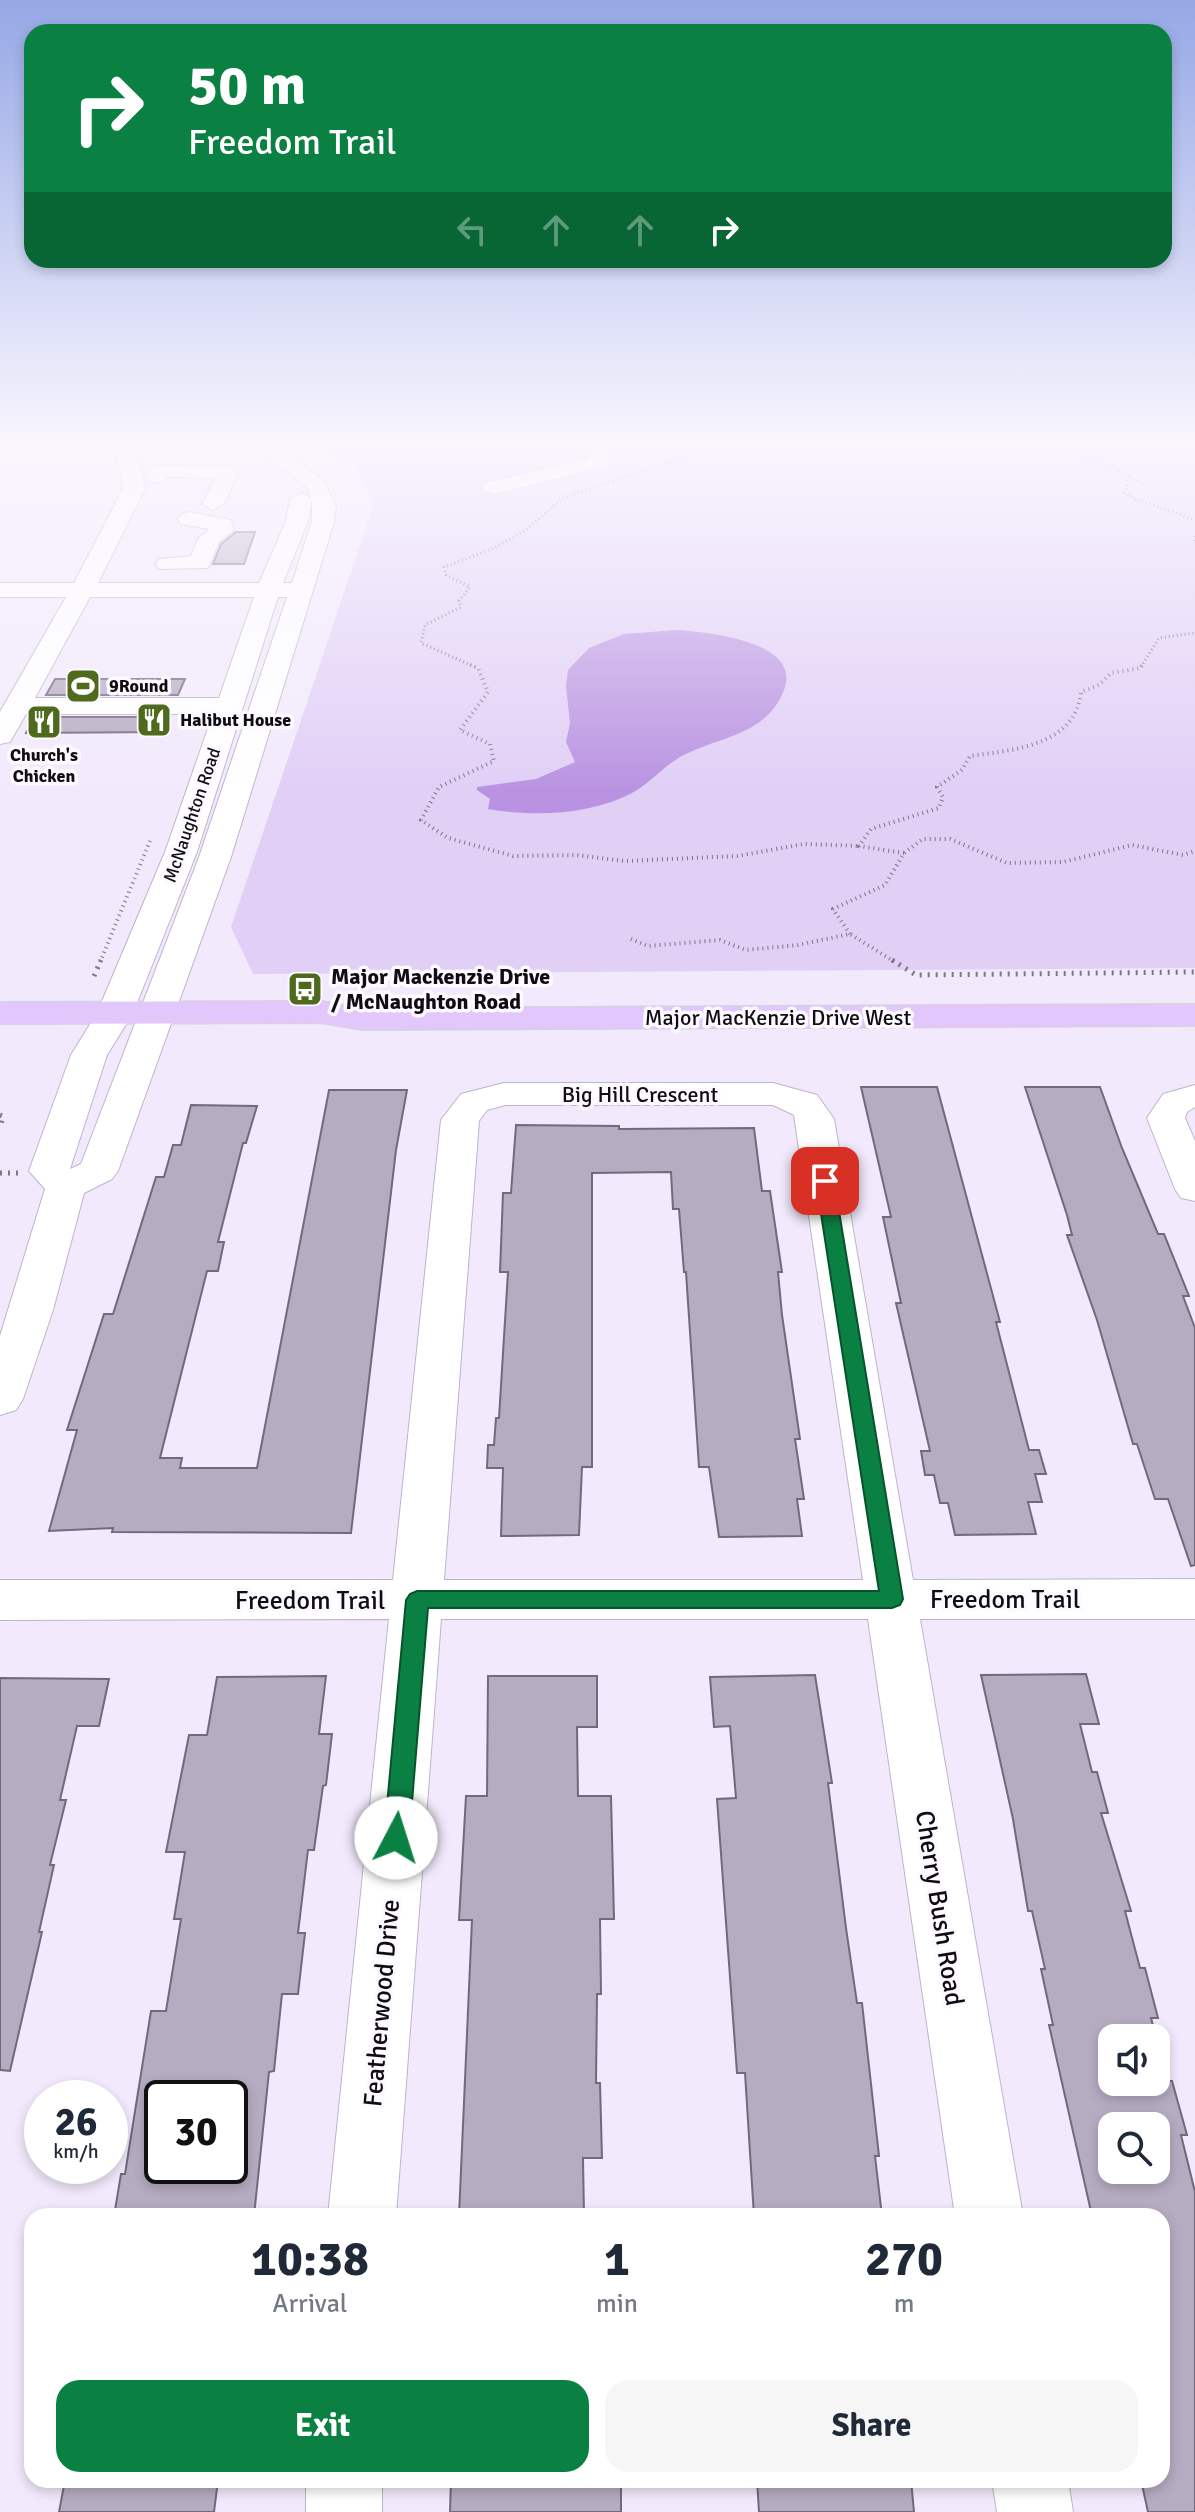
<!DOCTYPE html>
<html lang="en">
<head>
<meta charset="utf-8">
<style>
  body { margin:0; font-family:Signika,sans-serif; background:#f6f6f7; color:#1f2937; height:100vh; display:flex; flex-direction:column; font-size:30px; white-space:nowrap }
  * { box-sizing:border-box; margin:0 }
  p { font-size:26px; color:#747a83 }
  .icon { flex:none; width:44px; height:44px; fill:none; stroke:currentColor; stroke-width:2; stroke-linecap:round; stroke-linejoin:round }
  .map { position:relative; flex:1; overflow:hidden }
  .panel { position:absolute; left:24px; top:2208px; width:1146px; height:280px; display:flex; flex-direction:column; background:#fff; border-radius:24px; box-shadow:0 4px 12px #0003 }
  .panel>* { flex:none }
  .hud { position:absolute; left:24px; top:24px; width:1148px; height:244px; border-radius:24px; box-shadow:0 4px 12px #0003; background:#0b8043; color:#fff; overflow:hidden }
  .controls { position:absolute; left:1098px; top:2024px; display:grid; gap:16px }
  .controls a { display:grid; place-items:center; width:72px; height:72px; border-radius:16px; background:#fff; box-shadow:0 4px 12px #0003; font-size:40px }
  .speed { position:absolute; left:24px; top:2080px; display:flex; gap:16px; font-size:40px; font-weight:700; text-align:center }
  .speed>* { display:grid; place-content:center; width:104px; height:104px; border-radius:50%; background:#fff; box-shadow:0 4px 12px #0003; line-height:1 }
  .speed small { font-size:20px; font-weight:400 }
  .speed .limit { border:4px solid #111; border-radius:12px; background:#fff; color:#111 }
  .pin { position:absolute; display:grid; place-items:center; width:68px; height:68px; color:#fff; margin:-34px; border-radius:16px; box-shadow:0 4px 12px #0006 }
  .me { position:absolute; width:88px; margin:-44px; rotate:5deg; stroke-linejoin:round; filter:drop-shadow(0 0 6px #0008) }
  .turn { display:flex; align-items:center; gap:28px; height:168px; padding:0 32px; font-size:36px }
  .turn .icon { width:104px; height:104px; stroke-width:2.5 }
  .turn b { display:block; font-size:56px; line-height:68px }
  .lanes { display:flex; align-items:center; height:76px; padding:0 32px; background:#0003; justify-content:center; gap:40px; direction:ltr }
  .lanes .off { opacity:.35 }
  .eta { display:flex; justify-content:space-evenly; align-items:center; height:136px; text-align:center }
  .eta b { font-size:48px; font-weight:700; line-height:56px }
  .button { display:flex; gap:16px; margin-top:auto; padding:16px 32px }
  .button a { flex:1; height:92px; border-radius:24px; background:#0b8043; color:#fff; font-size:32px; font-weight:700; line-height:92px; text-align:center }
  .button a+a { background:#f6f6f7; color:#1f2937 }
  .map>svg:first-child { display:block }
</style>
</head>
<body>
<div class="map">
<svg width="1195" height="2512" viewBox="0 0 1195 2512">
  <rect width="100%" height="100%" fill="#f2eafc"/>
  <path fill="#e1cff6" d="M321 440H1195V968L253 974 231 927 374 504 353 465 318 448Z"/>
  <path fill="#b993e1" d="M677 630C706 632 803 641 784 690 779 703 771 714 758 723 736 738 710 742 686 754 666 763 651 783 632 793 591 815 533 817 488 809L490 799 477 790V787L536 779 575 762 566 742 570 723 566 686 568 670 589 648 624 634Z"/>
  <path fill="#b6acc2" stroke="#72697c" stroke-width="2" fill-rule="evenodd" d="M236 532H255L244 564H213L221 544Z
    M55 679H185L178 695H46Z
    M35 717H170L164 732 26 733Z
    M861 1087H937L1000 1322H996L1029 1450H1039L1046 1474H1035L1042 1502H1028L1036 1534 955 1535 948 1503H940L934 1475H925L921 1451H930L896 1303H901L883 1217H891Z
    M1025 1087H1100L1122 1148 1158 1234H1164L1189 1296H1183L1195 1328V1565L1191 1566 1168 1499H1155L1137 1444H1133L1097 1320 1067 1235H1072L1067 1215Z
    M329 1090H407L396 1150 351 1533 112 1532 113 1528 49 1531 77 1430H67L104 1314H113L156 1177H164L173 1145H181L191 1105 257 1106 246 1143H243L218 1242H224L218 1271H207L160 1458H182L180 1468H257Z
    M516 1125 619 1126V1129L754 1128 762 1191H770L782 1272H778L782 1315 800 1439H795L804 1499H797L802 1536 719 1537 709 1467H699L686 1272H684L679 1209H673L671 1172 592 1173V1467H582L579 1535 501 1536 503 1468H487L488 1445H494L496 1418H499L508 1272H500L503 1193H511Z
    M1086 1674 1099 1724H1080L1092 1772H1097L1108 1813H1101L1131 1911H1125L1140 1968H1145L1158 2018H1151L1168 2081H1172L1187 2135H1181L1195 2192V2512H1148L1141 2480H1162V2216H1092L1049 2025H1053L1041 1969H1045L1032 1911H1028L1013 1819 981 1675ZM1112 2038H1156V2082H1112ZM1112 2126H1156V2170H1112Z
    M815 1675 832 1783H828L846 1928 857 2003H862L879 2156H875L882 2216H754L745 2073H737L717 1799 736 1798 730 1726 714 1727 710 1677Z
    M326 1676 319 1734H332L326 1785 323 1786 314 1850H308L298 1933H305L298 1994H282L274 2071 269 2072 254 2216H114L121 2174H125L151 2011H166L181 1919H174L185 1852H166L189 1735H207L217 1677ZM162 2098H230V2171L162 2173Z
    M488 1676H597V1727H577L578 1796H611L614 1919H600L601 1994H597L596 2083H600L602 2158H583L584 2216H459L472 1920H459L466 1796H487Z
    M0 1678 109 1679 99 1726H77L60 1800H66L50 1865H54L39 1932H42L10 2071 0 2070Z
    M65 2480H218L214 2512H59Z
    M451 2480H621V2512H450Z
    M757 2480H911L914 2512H759Z"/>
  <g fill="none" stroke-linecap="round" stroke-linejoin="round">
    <defs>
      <path id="minor" d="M125 440H145L136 453 145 489 98 583H259L286 521 290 499 301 493 311 498 309 490 250 440H273L325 483 336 507 334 522 231 857 118 1171 112 1179 84 1193 53 1310 23 1399 16 1410 0 1415V1336L45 1189 29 1171 71 1055 97 1013 165 852 213 714H26L10 742 0 744V712L66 597H0V583H74L123 489 116 453ZM312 500V522L292 583H283L308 521ZM90 597H254L219 698H35ZM278 597H287L199 857 81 1164 70 1169 107 1055 133 1013 197 852Z
        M601 440H627L610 450 606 467 493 494 482 488 485 483 589 459 590 447Z
        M161 465 223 466 230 468 237 475 224 504 213 510 202 504 215 478 167 477 163 482H149L146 478C150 471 153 467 161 465Z
        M189 512 231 520 234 530 219 542 208 568 159 569 155 564 159 559 191 556 198 539 209 529 181 524 178 519 181 514Z
        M504 1083H773L817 1095 834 1119 913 1580 1195 1579V1619H920L1023 2216H955L868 1619H441L396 2216H328L389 1619 0 1620V1580H393L441 1120 461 1094ZM505 1105H773L794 1115 863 1580H444L479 1121 487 1110Z
        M1195 1085V1107L1187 1112 1185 1118 1195 1141V1201L1181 1198 1175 1189 1147 1118 1163 1094Z
        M306 2480H382V2512H306Z
        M992 2480H1068L1073 2512H997Z"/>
      <path id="major" d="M322 1001 362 1008 1195 1004V1026L362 1030 322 1023 0 1024V1002Z"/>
    </defs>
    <use href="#minor" stroke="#beb4ca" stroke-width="2"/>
    <use href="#major" stroke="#d4d3d5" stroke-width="2"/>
    <path stroke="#7d7884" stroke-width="3" stroke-dasharray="1 3" stroke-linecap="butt" d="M228 440 238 445
      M1067 440H1059L1058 446 1083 452 1125 473 1129 477 1125 493 1133 498 1195 520
      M1086 456 1090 466 1120 470
      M1129 477 1148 486
      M1195 536V542
      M475 667 421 643 425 625 461 607 459 601 470 587 446 575 444 567 492 549 525 531 563 498 692 455 746 450 757 440
      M1141 667 1159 638 1195 633"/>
    <path stroke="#7d7884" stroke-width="4" stroke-dasharray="1 4" stroke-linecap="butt" d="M470 665 478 668 488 692 460 730 490 744 494 761 439 787 421 820 448 838 513 856 576 855 625 861 737 856 804 844 859 846
      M904 853 859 846 871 829 939 808 943 797 937 787 962 770 970 756C1014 750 1075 746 1081 692L1099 685 1111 673 1140 668 1142 665
      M850 934 833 909 885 885 904 853 923 839H950L1007 863 1063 862 1132 845 1183 855 1195 851
      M631 939 648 946 720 940 746 950 798 945 850 934 895 962
      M100 962 150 841"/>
    <path stroke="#7d7884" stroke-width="5" stroke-dasharray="2 6" stroke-linecap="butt" d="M892 960 916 975 1195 972
      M94 976 101 960
      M0 1115 3 1116 0 1128
      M0 1173H19"/>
    <use href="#minor" fill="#fff" fill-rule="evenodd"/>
    <use href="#major" fill="#e1c7fb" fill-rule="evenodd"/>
  </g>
  <linearGradient id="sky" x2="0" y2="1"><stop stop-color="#95a7e5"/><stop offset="0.56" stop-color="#f9f6fe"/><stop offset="1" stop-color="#f9f6fe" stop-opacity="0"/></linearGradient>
  <rect width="1195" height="791" fill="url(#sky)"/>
  <path fill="#0b8043" stroke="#07532c" stroke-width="2" d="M825 1176 834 1181 903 1599 900 1605 892 1608H428L409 1838 405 1846 396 1849 387 1846 384 1838 406 1600 410 1594 417 1591H879L816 1181Z"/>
  <defs>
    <symbol id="stadium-square" viewBox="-11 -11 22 22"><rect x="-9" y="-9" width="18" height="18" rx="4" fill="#506a1d" stroke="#fcfaff"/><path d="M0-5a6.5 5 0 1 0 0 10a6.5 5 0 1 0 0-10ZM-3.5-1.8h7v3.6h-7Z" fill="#fff"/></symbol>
    <symbol id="restaurant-square" viewBox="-11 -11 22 22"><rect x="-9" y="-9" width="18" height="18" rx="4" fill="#506a1d" stroke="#fcfaff"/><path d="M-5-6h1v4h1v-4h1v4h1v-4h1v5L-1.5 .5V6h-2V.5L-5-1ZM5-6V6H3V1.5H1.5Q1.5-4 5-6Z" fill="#fff"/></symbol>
    <symbol id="bus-square" viewBox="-11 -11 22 22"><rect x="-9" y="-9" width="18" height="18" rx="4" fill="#506a1d" stroke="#fcfaff"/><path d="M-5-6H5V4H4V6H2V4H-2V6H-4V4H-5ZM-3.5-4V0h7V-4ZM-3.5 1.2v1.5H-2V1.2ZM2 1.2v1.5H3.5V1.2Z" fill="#fff"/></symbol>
  </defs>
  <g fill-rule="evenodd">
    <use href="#stadium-square" x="63" y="666" width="40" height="40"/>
    <use href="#restaurant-square" x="134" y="700" width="40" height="40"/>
    <use href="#restaurant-square" x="24" y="702" width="40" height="40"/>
    <use href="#bus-square" x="285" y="969" width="40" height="40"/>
  </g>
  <g text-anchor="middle" stroke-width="7" stroke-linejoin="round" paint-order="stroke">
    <g font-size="18" font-weight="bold" fill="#100c13" stroke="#fcfaff" text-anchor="start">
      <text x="109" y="692">9Round</text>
      <text x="180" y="726">Halibut House</text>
      <text x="44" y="761" text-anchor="middle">Church's<tspan x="44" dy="21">Chicken</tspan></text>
    </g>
    <g font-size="18" fill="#100c13" stroke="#fcfaff">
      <text transform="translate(192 815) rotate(-71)" y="6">McNaughton Road</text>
    </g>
    <g font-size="22" font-weight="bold" fill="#100c13" stroke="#fcfaff" text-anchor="start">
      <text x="331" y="984">Major Mackenzie Drive<tspan x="331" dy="25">/ McNaughton Road</tspan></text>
    </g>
    <g font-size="22" fill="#100c13" stroke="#fcfaff">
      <text x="778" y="1025">Major MacKenzie Drive West</text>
      <text x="640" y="1102">Big Hill Crescent</text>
    </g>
    <g font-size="26" fill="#100c13" stroke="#fcfaff">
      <text x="1005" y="1608">Freedom Trail</text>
      <text x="310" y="1609">Freedom Trail</text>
      <text transform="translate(940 1908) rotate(81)" y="9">Cherry Bush Road</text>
      <text transform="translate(381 2003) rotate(-85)" y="9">Featherwood Drive</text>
    </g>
  </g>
</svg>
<div class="controls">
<a><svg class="icon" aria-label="sound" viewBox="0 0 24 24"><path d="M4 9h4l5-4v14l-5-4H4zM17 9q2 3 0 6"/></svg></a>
<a><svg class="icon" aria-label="search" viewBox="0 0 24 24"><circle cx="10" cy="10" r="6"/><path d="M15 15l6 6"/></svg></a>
</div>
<div class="speed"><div>26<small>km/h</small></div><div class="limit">30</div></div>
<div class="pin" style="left:825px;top:1181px;background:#d93025"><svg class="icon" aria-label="arrive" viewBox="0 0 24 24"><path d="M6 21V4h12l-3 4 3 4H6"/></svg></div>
<svg class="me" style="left:396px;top:1838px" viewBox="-20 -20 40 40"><circle r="19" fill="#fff"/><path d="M0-13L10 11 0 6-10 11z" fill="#0b8043"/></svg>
<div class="hud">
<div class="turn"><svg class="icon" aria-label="right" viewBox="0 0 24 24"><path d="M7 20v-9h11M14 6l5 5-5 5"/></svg><div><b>50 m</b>Freedom Trail</div></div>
<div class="lanes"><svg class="icon off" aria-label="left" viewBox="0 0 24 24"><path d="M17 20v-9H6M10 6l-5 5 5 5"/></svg><svg class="icon off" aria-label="ahead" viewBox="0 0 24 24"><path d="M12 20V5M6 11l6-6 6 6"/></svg><svg class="icon off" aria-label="ahead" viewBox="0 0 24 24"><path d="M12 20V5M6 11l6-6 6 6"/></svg><svg class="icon" aria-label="right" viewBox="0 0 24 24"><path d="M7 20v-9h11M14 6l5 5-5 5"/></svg></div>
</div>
<section class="panel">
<div class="eta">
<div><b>10:38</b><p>Arrival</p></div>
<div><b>1</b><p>min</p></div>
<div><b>270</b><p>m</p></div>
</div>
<div class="button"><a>Exit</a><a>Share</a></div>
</section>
</div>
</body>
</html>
